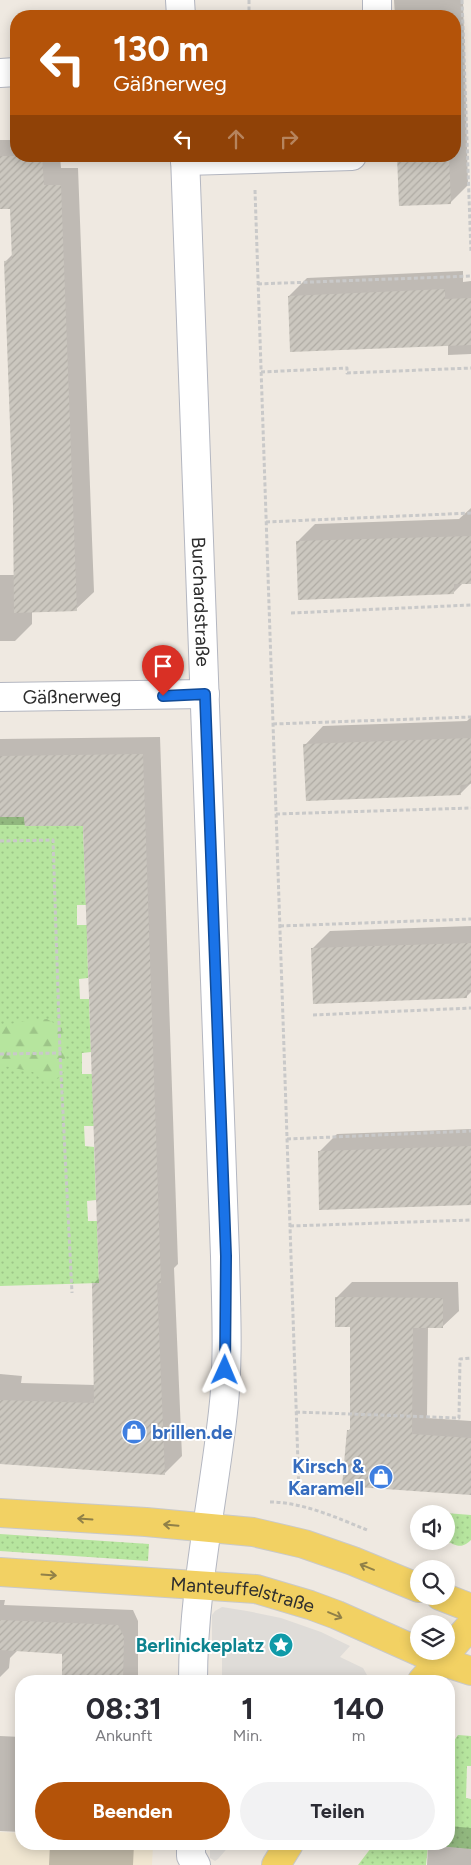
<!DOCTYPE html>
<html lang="de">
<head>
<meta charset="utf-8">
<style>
  body { margin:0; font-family:Figtree,sans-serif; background:#f2f2f3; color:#2b2b33; height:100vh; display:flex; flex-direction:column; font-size:19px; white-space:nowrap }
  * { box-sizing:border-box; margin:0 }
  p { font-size:16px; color:#7c7c81 }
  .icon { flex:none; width:28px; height:28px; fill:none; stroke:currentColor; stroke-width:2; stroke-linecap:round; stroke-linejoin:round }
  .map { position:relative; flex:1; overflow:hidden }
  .side { position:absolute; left:15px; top:1675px; width:440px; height:175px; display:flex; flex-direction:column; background:#fff; border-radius:20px; box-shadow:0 2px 12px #0003 }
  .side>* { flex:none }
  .banner { position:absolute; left:10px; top:10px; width:451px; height:152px; border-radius:20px; box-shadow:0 2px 12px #0003; background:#b45309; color:#fff; overflow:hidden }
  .buttons { position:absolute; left:410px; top:1505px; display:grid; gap:10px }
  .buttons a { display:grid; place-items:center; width:45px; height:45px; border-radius:50%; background:#fff; box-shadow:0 2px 12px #0003; font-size:25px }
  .pin { position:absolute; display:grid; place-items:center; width:42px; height:42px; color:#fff; margin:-51px -21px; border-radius:50% 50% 50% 0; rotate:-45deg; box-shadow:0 0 5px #0007 }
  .pin .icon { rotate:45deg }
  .me { position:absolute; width:55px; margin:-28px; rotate:1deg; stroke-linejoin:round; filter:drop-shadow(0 0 4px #0008) }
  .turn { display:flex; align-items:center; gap:18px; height:105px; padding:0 20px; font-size:22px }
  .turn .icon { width:65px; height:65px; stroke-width:2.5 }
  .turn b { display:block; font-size:35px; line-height:42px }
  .lanes { display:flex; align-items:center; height:48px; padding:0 20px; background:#0003; justify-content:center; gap:25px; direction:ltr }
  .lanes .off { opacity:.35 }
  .eta { display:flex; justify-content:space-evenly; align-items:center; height:85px; text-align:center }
  .eta b { font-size:30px; font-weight:700; line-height:35px }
  .button { display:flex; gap:10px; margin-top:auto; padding:10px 20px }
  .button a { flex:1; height:58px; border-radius:30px; background:#b45309; color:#fff; font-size:20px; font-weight:700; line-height:58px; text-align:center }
  .button a+a { background:#f2f2f3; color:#2b2b33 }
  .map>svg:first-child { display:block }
</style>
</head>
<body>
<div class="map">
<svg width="471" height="1865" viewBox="0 0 471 1865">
  <defs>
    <pattern id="grass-dots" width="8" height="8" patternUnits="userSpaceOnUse" patternTransform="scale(1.25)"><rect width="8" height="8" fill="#b6e59e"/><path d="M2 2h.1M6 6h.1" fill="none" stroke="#9dc588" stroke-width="1.8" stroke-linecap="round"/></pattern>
    <pattern id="forest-firs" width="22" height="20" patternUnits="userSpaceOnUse" patternTransform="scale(1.25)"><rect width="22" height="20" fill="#b6e59e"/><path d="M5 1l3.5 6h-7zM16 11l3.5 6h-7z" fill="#9dc588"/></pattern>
    <pattern id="building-hatch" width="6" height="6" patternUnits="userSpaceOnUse" patternTransform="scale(1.25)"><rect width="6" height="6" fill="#cbc7bf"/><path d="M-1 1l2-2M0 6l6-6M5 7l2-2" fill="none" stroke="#afaba4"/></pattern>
  </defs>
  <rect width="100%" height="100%" fill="#efe9e1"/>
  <path fill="#f0e6d1" d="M0 1832 21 1833V1844H153L152 1865H0Z"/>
  <path fill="url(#grass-dots)" d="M91 807 83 828 86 905H77V925H87L88 978 79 979 80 999H89L91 1052 82 1053V1074H92L94 1126H84L85 1146 94 1147 96 1200 87 1201 88 1221H97L99 1283 0 1286V817H24L25 826H45Z
    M433 1512 471 1515V1540C461 1549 458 1546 446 1541V1514H428Z
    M0 1534 149 1544 148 1561 0 1551Z
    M458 1735 471 1736V1766H467L466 1798 471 1799V1849L428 1845 426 1865H358L374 1844H449V1748Z"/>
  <path fill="url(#forest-firs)" d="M47 1019 62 1028 65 1050V1071L55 1080 43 1081 33 1072 0 1065V1026L26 1021Z"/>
  <path fill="#dfdcd8" d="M222 1607 247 1611 281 1618 321 1632 350 1646 340 1657 363 1668 367 1675 366 1681H222V1654L212 1641V1615L215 1611Z
    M210 1844H231L218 1859 215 1861 210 1858Z"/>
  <path fill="#0003" d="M394 0H463L468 185 450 203 399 156H455V16H395Z
    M0 140H16V156H60L61 168H78L94 592 76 609 32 611V624L15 641H0V575H15L14 507 5 262 13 254 11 208H0Z
    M463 271V282L471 281V354L448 355V345L289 296 307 278Z
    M471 508V582L463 583 454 592 297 542 315 524 459 519Z
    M471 717V783L460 794 305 745 323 726 467 721Z
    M160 737 178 1264 174 1268 182 1456 164 1474 0 1463V1374L22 1376 21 1383 95 1385 94 1283 100 1277 84 825H0V739Z
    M471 926V992L466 997 312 949 330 931Z
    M471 1129V1204L319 1152 337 1134Z
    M352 1282H458L459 1311 443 1326H428L427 1418 471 1421V1494L348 1431 351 1428 352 1326 336 1298Z
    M0 1600H5L4 1605 133 1610 138 1621V1681H63L64 1653 18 1650 10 1658 9 1668 0 1677Z
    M0 1736 21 1737V1832L0 1831Z
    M449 1826 471 1828V1865H427L428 1846 430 1844H449Z
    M50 1844H134L133 1865H49Z"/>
  <path fill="url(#building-hatch)" d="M0 156H42L44 185H61L77 611 14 613 13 507 4 261 12 260 10 209H0Z
    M397 156H449L451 204 399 206Z
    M445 289V299L471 298V345L290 352 288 296Z
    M471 536V584H454V594L298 600 296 541Z
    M471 738V784L460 785 461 795 306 801 303 744Z
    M143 754 161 1283H157L165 1475 0 1464V1400L94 1403 92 1283H99L83 826H25L24 817H0V756Z
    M471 943V990H467V998L313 1004 311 948Z
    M471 1146V1205L319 1210 318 1151Z
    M335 1297 443 1298V1328H413L412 1434 471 1438V1495L342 1486 347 1430H350V1327H335Z
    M0 1620 118 1625 124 1637 123 1681H62V1654L0 1650Z"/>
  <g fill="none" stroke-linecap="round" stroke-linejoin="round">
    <defs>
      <g id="minor">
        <path d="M180 0 181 16"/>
        <path d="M377 0V16"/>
        <path d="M0 73 16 72"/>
        <path id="s1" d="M185 156 225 1256C226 1308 229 1361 223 1412 213 1502 193 1591 193 1681"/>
        <path d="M185 161 352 156"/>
        <path id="s2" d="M0 697 205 694"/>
        <path d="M191 1844V1856L196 1865"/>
      </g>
      <g id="major">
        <path d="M0 1513 146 1522 253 1532 304 1544 353 1561 419 1588"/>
        <path id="s3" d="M0 1572 256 1589 310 1605 337 1615 440 1661 471 1671"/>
        <path d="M440 1596 471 1608"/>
        <path d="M422 1681 471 1625"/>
        <path d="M276 1865 289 1844"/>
      </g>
    </defs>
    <use href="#minor" stroke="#b4b7c1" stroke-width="30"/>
    <use href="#major" stroke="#c9c9c9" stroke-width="30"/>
    <path stroke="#c9c9c9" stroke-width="3" stroke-dasharray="4 2.5" stroke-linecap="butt" d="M249 0V16
      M462 0 471 253
      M255 190 299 1493
      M258 284 471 276
      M261 372 347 368V373L471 368
      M266 522 471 513
      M291 613 471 605
      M273 724 471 717
      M276 814 471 808
      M0 841 53 840 60 1053
      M280 926 471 919
      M313 1015 471 1008
      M0 1054 60 1053 72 1293
      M287 1139 471 1131
      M290 1226 471 1220
      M296 1412 459 1418 460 1359 471 1358
      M270 1502C302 1502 338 1518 367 1530"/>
    <use href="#minor" stroke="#fff" stroke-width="28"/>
    <use href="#major" stroke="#f2d163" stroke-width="28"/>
  </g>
  <defs><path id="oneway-shaft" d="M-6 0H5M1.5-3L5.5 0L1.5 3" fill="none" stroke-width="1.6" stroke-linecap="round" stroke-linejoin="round" transform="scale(1.25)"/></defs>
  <g stroke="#908048">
    <use href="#oneway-shaft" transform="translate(85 1519) rotate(-176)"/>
    <use href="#oneway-shaft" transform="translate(171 1525) rotate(-175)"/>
    <use href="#oneway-shaft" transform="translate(367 1567) rotate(-158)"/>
    <use href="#oneway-shaft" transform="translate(49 1575) rotate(4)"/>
    <use href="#oneway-shaft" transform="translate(335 1615) rotate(23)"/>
  </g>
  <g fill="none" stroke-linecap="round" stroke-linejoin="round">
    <defs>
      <path id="route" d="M163 696 205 694 226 1256 225 1370"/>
    </defs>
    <use href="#route" stroke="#114b97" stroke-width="12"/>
    <use href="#route" stroke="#1a73e8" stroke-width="9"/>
  </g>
  <defs>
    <symbol id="shop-disc" viewBox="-11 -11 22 22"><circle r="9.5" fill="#3f7fe0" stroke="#fff"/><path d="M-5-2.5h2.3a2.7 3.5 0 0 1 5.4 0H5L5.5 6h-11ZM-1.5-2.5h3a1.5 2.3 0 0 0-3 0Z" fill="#fff"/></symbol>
    <symbol id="sight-disc" viewBox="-11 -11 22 22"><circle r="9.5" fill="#0f9aa8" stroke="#fff"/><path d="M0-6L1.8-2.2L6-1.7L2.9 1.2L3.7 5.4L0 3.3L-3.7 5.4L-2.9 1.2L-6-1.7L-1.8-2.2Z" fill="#fff"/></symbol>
  </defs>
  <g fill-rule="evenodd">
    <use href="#shop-disc" x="120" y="1418" width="28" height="28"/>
    <use href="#shop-disc" x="367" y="1463" width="28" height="28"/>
    <use href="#sight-disc" x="267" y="1631" width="28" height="28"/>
  </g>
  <g text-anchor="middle" stroke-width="4" stroke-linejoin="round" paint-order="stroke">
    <g font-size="19" fill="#2e2e2e" stroke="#fff">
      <text dy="7" stroke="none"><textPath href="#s1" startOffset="446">Burchardstraße</textPath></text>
      <text dy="7" stroke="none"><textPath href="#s2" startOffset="72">Gäßnerweg</textPath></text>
      <text dy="7" stroke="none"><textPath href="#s3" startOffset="244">Manteuffelstraße</textPath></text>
    </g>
    <g font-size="19" font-weight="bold" fill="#366cbe" stroke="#fff" text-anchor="start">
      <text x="152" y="1439">brillen.de</text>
      <text x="364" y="1473" text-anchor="end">Kirsch &amp;<tspan x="364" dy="22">Karamell</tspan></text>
    </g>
    <g font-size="19" font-weight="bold" fill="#0d838f" stroke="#fff" text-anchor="end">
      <text x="264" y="1652">Berlinickeplatz</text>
    </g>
  </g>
</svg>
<div class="buttons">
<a><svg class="icon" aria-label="sound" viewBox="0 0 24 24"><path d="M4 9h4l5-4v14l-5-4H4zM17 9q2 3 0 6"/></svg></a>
<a><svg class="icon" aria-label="search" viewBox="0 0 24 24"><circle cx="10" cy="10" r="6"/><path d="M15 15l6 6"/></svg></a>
<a><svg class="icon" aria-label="layers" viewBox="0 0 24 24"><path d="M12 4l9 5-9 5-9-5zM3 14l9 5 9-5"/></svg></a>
</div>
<div class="pin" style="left:163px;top:696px;background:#d93025"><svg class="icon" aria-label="arrive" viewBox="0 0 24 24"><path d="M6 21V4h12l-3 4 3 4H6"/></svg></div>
<svg class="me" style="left:225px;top:1370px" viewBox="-20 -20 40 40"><path d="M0-17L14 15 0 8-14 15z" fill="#1a73e8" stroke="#fff" stroke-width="4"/></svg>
<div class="banner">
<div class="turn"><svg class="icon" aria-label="left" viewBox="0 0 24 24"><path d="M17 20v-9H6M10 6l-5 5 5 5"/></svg><div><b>130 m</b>Gäßnerweg</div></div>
<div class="lanes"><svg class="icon" aria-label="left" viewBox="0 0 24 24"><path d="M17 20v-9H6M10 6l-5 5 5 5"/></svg><svg class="icon off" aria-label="ahead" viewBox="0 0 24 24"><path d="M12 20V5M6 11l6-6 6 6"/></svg><svg class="icon off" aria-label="right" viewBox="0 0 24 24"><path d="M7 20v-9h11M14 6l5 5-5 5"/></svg></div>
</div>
<section class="side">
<div class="eta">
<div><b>08:31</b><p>Ankunft</p></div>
<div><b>1</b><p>Min.</p></div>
<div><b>140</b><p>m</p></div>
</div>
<div class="button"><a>Beenden</a><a>Teilen</a></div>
</section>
</div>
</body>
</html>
